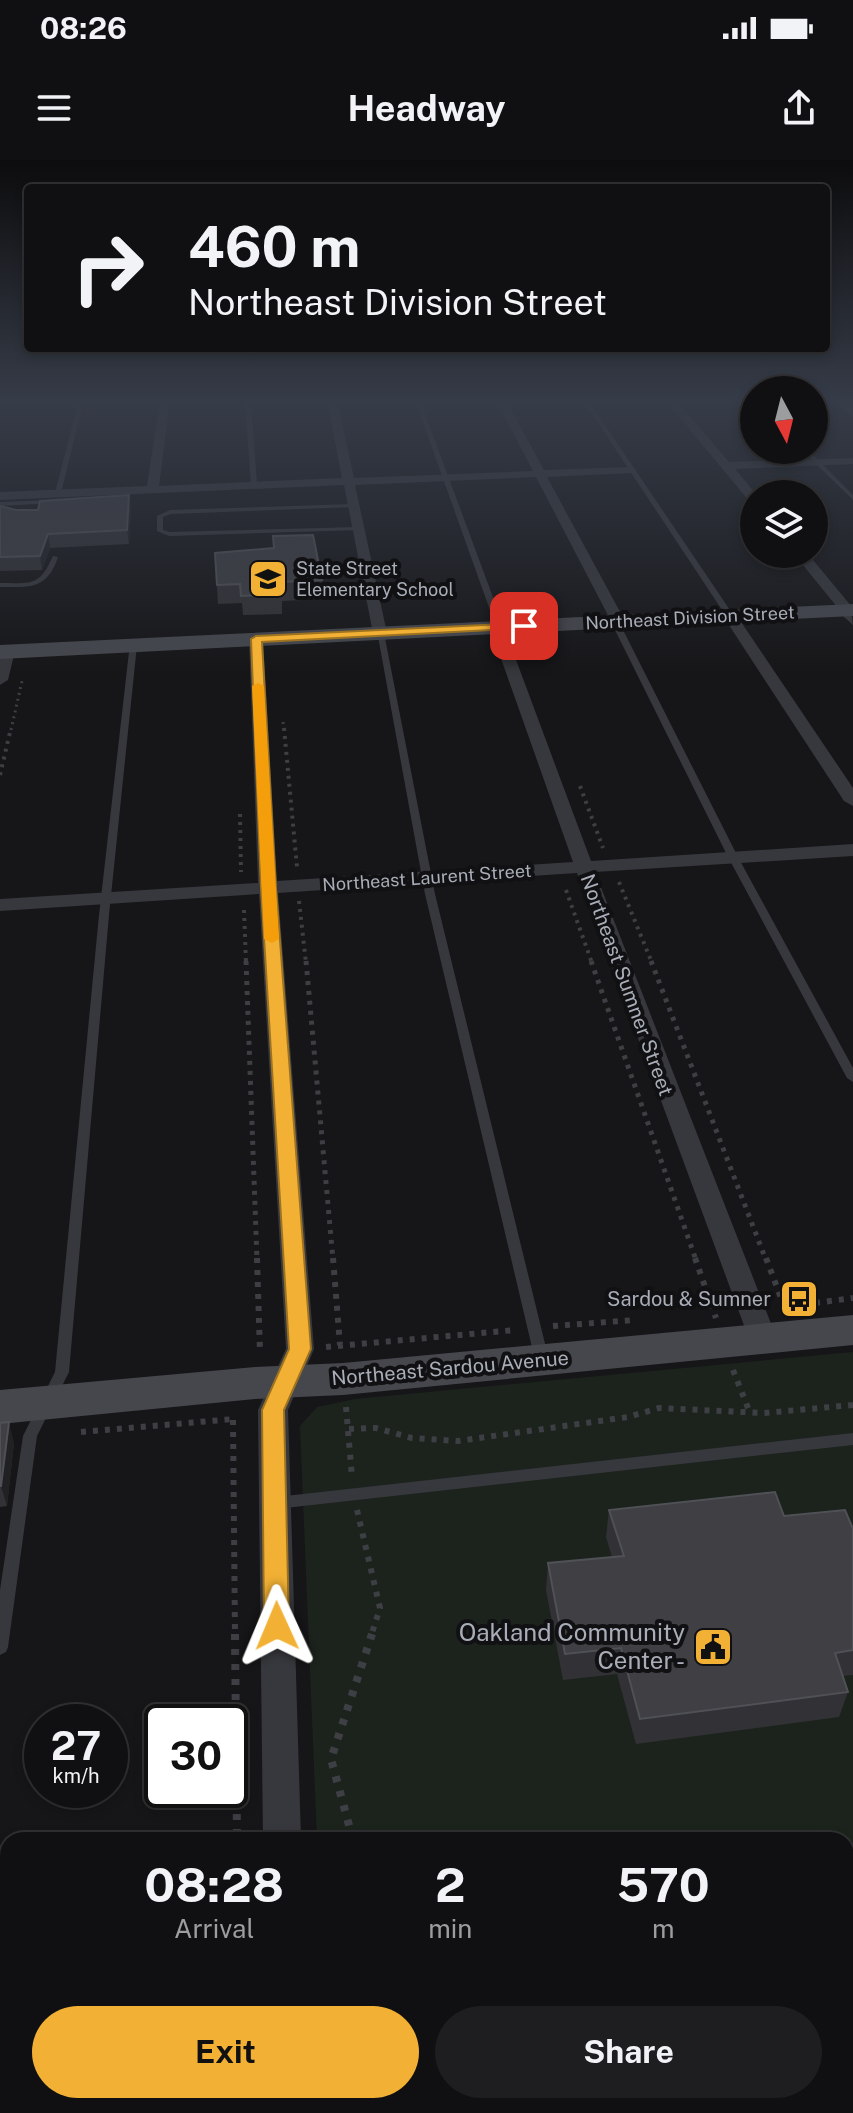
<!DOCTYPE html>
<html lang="en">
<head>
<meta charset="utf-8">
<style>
  body { margin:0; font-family:"Public Sans",sans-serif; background:#1e1e20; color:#f1f3f6; height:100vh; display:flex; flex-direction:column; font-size:30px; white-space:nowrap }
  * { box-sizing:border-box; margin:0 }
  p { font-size:26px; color:#9c9d9f }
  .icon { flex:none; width:44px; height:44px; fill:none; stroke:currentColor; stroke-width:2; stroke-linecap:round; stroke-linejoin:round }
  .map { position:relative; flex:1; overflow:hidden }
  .details { position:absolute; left:0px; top:1672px; width:854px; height:282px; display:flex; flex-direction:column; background:#101012; border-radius:24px 24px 0 0; box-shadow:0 4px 12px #0003,0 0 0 2px #303032 }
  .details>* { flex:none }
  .hud { position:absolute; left:24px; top:24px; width:806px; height:168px; border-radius:8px; box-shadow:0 4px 12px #0003,0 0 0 2px #303032; background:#101012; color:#f1f3f6; overflow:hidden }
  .needle { width:52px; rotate:173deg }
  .buttons { position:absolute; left:740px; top:216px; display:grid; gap:16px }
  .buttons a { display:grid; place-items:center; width:88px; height:88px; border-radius:50%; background:#101012; box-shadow:0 4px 12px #0003,0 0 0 2px #303032; font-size:40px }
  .speed { position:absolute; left:24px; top:1544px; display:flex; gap:16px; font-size:40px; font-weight:700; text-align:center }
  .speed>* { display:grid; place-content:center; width:104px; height:104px; border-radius:50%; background:#101012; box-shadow:0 4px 12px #0003,0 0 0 2px #303032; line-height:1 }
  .speed small { font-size:20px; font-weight:400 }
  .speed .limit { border:4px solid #111; border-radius:12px; background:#fff; color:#111 }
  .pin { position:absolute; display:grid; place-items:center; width:68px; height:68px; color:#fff; margin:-34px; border-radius:16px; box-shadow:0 4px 12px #0006 }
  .me { position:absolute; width:88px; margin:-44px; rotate:359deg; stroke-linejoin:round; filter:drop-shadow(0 0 6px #0008) }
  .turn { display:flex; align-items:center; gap:28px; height:168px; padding:0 32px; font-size:36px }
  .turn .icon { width:104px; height:104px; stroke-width:2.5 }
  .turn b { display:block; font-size:56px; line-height:68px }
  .eta { display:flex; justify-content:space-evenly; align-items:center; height:136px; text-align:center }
  .eta b { font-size:48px; font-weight:700; line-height:56px }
  .button { display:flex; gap:16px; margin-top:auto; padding:16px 32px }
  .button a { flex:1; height:92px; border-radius:48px; background:#f2b134; color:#111; font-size:32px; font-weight:700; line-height:92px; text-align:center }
  .button a+a { background:#1e1e20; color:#f1f3f6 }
  .status { display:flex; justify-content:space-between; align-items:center; height:56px; padding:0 40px; background:#101012; direction:ltr }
  .status svg { height:22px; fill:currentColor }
  header { display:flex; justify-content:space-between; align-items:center; height:104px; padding:0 32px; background:#101012; font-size:36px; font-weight:700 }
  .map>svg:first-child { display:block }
</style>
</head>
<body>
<div class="status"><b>08:26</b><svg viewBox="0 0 49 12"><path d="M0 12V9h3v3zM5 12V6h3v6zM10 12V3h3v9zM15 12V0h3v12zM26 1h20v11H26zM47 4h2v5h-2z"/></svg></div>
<header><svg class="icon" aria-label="menu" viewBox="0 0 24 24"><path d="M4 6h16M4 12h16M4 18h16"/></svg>Headway<svg class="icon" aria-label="share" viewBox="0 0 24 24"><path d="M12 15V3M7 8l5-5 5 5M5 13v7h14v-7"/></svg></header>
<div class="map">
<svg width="853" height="1953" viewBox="0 0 853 1953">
  <rect width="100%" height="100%" fill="#161618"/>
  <path fill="#1c231d" d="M853 1192V1953H327V1946H846V1680H317L300 1266 317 1247 355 1239Z"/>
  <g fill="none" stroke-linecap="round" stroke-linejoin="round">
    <path stroke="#3d3f44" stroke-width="3" stroke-dasharray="2 4" stroke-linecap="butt" d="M283 562 284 570
      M11 570 22 521"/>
    <path stroke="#3d3f44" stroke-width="4" stroke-dasharray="3 5" stroke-linecap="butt" d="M284 568 297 707
      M0 615 11 568
      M580 626 603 688
      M240 654 241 712
      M619 722 652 803
      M566 730 592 803
      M299 741 306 803
      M244 750 246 803"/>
    <path stroke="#3d3f44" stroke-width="5" stroke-dasharray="4 6" stroke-linecap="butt" d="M246 801 257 1100
      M306 801 333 1100
      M591 801 696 1100
      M651 801 766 1100"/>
    <path stroke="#3d3f44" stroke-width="6" stroke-dasharray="5 7" stroke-linecap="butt" d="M257 1098 260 1193
      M333 1098 340 1185
      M695 1098 716 1158
      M766 1098 784 1146
      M815 1143 853 1138
      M553 1166 635 1160
      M326 1187 515 1170
      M733 1210 750 1253
      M346 1247 352 1317
      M233 1260 235 1476
      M349 1269 376 1268 412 1278 458 1281 628 1257 659 1248 764 1253 853 1245
      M81 1272 234 1259
      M357 1350 380 1448 371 1476"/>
    <path stroke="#3d3f44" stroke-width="8" stroke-dasharray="6 9" stroke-linecap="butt" d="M235 1474 237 1680
      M353 1680 331 1599 372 1474
      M237 1946V1953
      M389 1946 394 1953"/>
    <path fill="#37383d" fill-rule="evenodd" d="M79 240H84L61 333 58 335 55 333Z
      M245 240H251L257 325 254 327 251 325Z
      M415 240H420L504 467 503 469 496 467Z
      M583 240H588L734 456 733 458 726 456Z
      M802 290H808L853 335V340Z
      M55 340 53 343 0 346V342Z
      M352 344 354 347 171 354 163 357V370L170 372 359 367V369L357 370 169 376 157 371V356L170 350Z
      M53 396 58 397C47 430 30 427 0 427V423C32 423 39 427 53 396Z
      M847 448 851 450 853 465 843 456V450Z
      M615 459 622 461V468L738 697 853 908V922L847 918 728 697 614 468Z
      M377 471 384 473 435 734 549 1200 547 1204 542 1205 537 1204 535 1200 425 734Z
      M130 483 137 485 109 755 69 1212 37 1276 8 1487 6 1492 0 1495V1430L23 1276 55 1212 99 755Z
      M853 1273V1285L276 1349 271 1348 268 1343 271 1338 276 1337Z"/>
    <path fill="#37383d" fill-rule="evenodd" d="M160 240H170L159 326 342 318 327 240H337L354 318 533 311 496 240H506L544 310 631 307 637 310 631 313 547 317 625 461 618 465 611 461 536 317 355 325 387 473 380 477 373 473 344 325 0 340V332L147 326Z
      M665 240H676L729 302 853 298V304L735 309 756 334 754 343 750 342Z
      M794 394H808L852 447V453H842Z
      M730 452 735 453 853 628V646L844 641 723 456Z
      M500 463 507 467 506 473 591 701 853 684V696L595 712 777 1179 773 1186 763 1189 753 1186 749 1179 577 713 278 733 314 1189 288 1250 301 1680H263L258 1250 286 1189 259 734 0 751V739L258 723 249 479 256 475 263 479 277 721 573 702 492 473 495 464Z
      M8 487 15 491 8 520 0 525V493Z
      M268 1946H310L311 1953H269Z"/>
    <path fill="#45474d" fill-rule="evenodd" d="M832 240H848L853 244V257Z
      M853 444V456L0 499V485Z
      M853 1155V1185L343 1235 255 1239 0 1264V1230L255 1207 343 1203Z"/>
  </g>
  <path fill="#323236" d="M0 346 16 350 131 349 129 384 50 388 42 410 0 411Z
    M273 376 322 420 323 439 282 441V454L243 455 242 443 218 444 215 393 273 388Z
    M0 1263 14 1283 7 1346 0 1347Z
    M609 1350 784 1356 853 1369V1515L842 1516 848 1532 839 1557 636 1584 617 1514 563 1520 546 1430 548 1403 612 1397 606 1377Z"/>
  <path fill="#212124" d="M129 335 131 349 129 384 127 370Z
    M48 374 50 388 42 410 40 396Z
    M9 1262 14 1283 7 1346 1 1326Z"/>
  <path fill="#3f3f44" stroke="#4f5156" stroke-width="2" d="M129 335 127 370 48 374 40 396 0 397V346L16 350H38L40 341Z
    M313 375 322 420 279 422 281 434 241 436 240 424 217 425 215 393 274 388 273 376Z
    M9 1262 1 1326H0V1263Z
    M775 1332 784 1356 845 1350 853 1369V1490L835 1493 848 1532 640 1559 621 1488 565 1494 548 1403 624 1396 609 1350Z"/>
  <linearGradient id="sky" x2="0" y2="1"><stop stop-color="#0c0c0d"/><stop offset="0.47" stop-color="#363c48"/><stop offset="1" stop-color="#363c48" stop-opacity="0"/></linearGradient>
  <rect width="853" height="514" fill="url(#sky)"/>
  <path fill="#f2b134" stroke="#9d7322" stroke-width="2" d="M524 463H528V468L262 482 276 728 311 1189 284 1250 289 1466 286 1474 277 1477 268 1474 264 1466 262 1250 289 1189 261 728 251 479 256 476Z"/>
  <path fill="#f59e0b" d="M258 523 264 526 279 779 272 783 264 779 252 526Z"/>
  <defs>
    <symbol id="school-square" viewBox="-11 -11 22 22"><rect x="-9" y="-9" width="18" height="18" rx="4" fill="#f2b134" stroke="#111113"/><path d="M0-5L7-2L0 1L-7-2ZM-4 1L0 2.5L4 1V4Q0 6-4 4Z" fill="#111"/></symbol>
    <symbol id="bus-square" viewBox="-11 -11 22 22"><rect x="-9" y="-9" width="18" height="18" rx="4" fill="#f2b134" stroke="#111113"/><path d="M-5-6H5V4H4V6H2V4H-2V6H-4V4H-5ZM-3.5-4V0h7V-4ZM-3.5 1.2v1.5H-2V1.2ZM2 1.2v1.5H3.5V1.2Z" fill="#111"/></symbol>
    <symbol id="civic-square" viewBox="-11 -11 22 22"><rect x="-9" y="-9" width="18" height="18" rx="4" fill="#f2b134" stroke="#111113"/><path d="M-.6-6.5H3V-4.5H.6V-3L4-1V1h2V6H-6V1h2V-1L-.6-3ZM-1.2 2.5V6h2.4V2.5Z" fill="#111"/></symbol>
  </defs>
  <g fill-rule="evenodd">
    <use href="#school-square" x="246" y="397" width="44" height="44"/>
    <use href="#bus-square" x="777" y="1117" width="44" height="44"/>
    <use href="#civic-square" x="691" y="1465" width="44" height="44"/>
  </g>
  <g text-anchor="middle" stroke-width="8" stroke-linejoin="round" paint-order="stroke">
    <g font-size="18" fill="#a8adb8" stroke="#111113" text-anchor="start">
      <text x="296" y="415">State Street<tspan x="296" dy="21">Elementary School</tspan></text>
    </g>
    <g font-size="18" fill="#a8adb8" stroke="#111113">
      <text transform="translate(690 458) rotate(-3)" y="6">Northeast Division Street</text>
      <text transform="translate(427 718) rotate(-4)" y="6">Northeast Laurent Street</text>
    </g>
    <g font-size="20" fill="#a8adb8" stroke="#111113">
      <text transform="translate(627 825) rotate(70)" y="7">Northeast Sumner Street</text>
      <text transform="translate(450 1208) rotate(-5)" y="7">Northeast Sardou Avenue</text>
    </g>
    <g font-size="20" fill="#a8adb8" stroke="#111113" text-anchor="end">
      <text x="771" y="1146">Sardou &amp; Sumner</text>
    </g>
    <g font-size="24" fill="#a8adb8" stroke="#111113" text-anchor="end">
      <text x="685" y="1481">Oakland Community<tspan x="685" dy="28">Center -</tspan></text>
    </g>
  </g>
</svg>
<div class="buttons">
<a><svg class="needle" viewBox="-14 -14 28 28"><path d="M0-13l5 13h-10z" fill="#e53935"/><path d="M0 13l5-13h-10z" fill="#9c9d9f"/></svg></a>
<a><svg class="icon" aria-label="layers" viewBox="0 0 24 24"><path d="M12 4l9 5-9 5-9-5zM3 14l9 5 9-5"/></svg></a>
</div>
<div class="speed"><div>27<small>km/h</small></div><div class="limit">30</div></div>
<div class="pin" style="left:524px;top:466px;background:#d93025"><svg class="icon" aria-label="arrive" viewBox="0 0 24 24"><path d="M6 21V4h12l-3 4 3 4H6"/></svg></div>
<svg class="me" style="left:277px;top:1466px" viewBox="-20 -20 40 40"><path d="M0-17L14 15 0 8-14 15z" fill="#f2b134" stroke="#fff" stroke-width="4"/></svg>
<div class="hud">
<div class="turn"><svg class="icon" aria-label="right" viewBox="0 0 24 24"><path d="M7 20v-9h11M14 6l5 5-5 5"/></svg><div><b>460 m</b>Northeast Division Street</div></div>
</div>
<section class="details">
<div class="eta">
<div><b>08:28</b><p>Arrival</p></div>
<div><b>2</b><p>min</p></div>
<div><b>570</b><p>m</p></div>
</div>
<div class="button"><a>Exit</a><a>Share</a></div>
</section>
</div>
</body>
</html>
